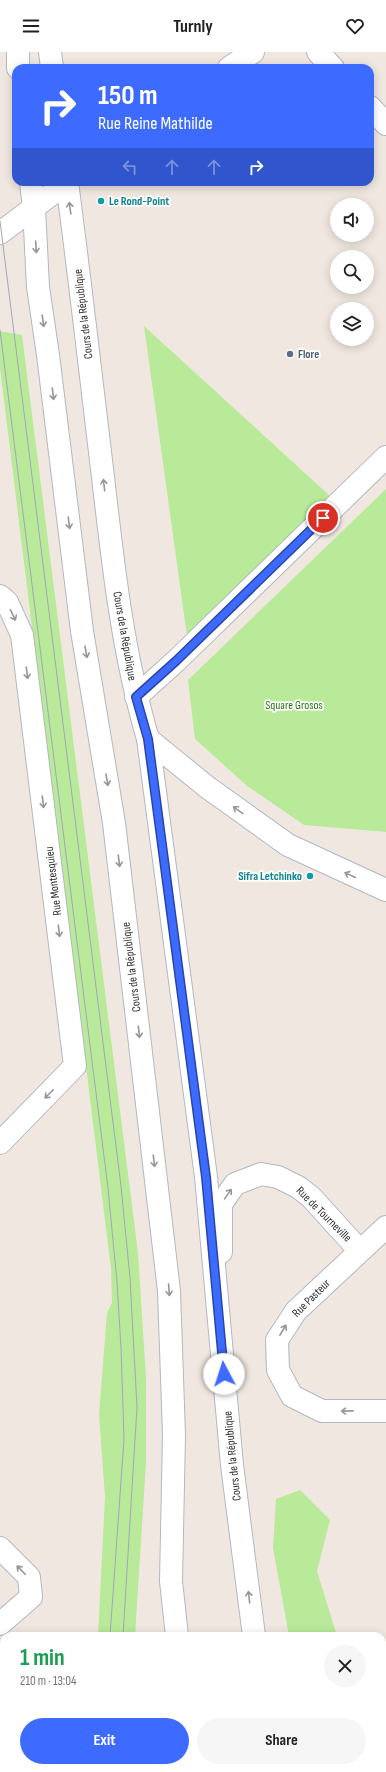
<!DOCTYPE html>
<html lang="en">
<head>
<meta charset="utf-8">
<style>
  body { margin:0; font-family:"Sofia Sans Condensed",sans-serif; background:#f6f6f6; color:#202124; height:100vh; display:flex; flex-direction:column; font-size:15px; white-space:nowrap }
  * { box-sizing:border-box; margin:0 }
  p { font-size:13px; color:#757577 }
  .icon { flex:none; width:22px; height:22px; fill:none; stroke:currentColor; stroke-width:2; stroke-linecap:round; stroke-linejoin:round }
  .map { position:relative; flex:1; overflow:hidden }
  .sheet { position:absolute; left:0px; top:1580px; width:386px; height:140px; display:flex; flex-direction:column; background:#fff; border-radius:12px 12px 0 0; box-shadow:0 2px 10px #0003 }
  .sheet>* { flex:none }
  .banner { position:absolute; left:12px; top:12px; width:362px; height:122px; border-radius:12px; box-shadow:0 2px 10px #0003; background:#3e6bff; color:#fff; overflow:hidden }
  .buttons { position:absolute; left:330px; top:146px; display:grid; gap:8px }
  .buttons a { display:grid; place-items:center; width:44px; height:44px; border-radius:50%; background:#fff; box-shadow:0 2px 10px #0003; font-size:20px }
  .pin { position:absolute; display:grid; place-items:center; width:34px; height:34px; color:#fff; margin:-17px; border:2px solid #fff; border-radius:50%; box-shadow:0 1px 4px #0007 }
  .me { position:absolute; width:44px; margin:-22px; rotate:355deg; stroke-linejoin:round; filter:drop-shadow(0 0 3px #0008) }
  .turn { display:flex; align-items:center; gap:14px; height:84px; padding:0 20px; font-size:18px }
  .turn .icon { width:52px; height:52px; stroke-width:2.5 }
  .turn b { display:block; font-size:28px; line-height:34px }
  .lanes { display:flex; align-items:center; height:38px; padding:0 20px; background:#0003; justify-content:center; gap:20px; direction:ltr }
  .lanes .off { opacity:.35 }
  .round { display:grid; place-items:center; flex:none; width:42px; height:42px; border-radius:21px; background:#f6f6f6 }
  .summary { display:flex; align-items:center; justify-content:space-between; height:68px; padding:0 20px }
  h1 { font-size:24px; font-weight:700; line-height:30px; color:#1e9e55 }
  .cta { display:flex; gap:8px; margin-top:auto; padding:8px 20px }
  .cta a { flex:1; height:46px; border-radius:24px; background:#3e6bff; color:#fff; font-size:16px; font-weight:700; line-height:46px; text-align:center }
  .cta a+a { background:#f6f6f6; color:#202124 }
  header { display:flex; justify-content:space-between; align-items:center; height:52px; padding:0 20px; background:#fff; font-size:18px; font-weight:700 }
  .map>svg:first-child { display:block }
</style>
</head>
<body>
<header><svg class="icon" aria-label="menu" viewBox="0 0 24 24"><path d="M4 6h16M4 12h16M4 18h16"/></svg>Turnly<svg class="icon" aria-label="heart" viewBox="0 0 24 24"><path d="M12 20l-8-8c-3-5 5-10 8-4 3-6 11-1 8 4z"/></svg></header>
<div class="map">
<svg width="386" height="1720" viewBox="0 0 386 1720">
  <rect width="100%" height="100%" fill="#f0e8e0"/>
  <path fill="#b8ea99" d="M144 274 330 444 187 584Z
    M0 279 22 283 138 1201 146 1326V1411L135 1584H98L105 1445 99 1362 107 1261 112 1251 111 1217 0 316Z
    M386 437V780L304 773 246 733 195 687 188 628Z
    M300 1438 330 1468 317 1519 337 1584H289L273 1496 276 1447Z
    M382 1641 386 1645V1720H303V1716H382Z"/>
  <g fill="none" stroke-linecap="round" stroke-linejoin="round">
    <path stroke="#c9c3bc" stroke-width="22" stroke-dasharray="22 11" stroke-linecap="butt" d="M192 1716 193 1720
      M271 1716V1720"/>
    <defs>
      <path id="minor" d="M318 0 333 16
        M370 55 386 72
        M0 544 7 550 22 583 75 1014 0 1091
        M136 645 176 609 386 405
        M148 687 207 735 288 793 386 838
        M386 1175 296 1259 277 1288 278 1318 292 1344 322 1359H386
        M221 1200V1152L235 1132 261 1122 278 1125 298 1135 311 1145 360 1199
        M0 1496 29 1525 31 1545 0 1572
        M0 1701 4 1699"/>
      <path id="secondary" d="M18 0V16
        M50 0 52 16
        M229 16 253 0
        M31 130 34 156 38 235 48 303 82 579 114 771 169 1239 174 1383 171 1529 177 1584
        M67 130C80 228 91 326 103 425 113 513 123 602 148 687L206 1125 232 1413 254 1584
        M0 181 68 130"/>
    </defs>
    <use href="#minor" stroke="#b4b7c2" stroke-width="24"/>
    <use href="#secondary" stroke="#b4b7c2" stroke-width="24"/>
    <use href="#minor" stroke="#fff" stroke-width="22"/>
    <use href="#secondary" stroke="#fff" stroke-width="22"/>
    <path stroke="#a2a6b9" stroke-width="1" d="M0 169 121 1134 130 1226 137 1355 123 1584
      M0 278 108 1136 117 1230 121 1296 124 1387 110 1584
      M100 1720V1716
      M113 1720V1716"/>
  </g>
  <defs><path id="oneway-shaft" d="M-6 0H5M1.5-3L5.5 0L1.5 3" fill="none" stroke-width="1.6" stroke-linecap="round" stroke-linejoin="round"/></defs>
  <g stroke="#969696">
    <use href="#oneway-shaft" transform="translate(70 156) rotate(-98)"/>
    <use href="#oneway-shaft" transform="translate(36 195) rotate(87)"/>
    <use href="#oneway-shaft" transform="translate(43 269) rotate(82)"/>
    <use href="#oneway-shaft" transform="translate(53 342) rotate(83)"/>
    <use href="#oneway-shaft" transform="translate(104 433) rotate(-97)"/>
    <use href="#oneway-shaft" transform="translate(69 471) rotate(83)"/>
    <use href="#oneway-shaft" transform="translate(13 563) rotate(64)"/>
    <use href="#oneway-shaft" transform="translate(86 600) rotate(80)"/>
    <use href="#oneway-shaft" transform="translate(27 621) rotate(83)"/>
    <use href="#oneway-shaft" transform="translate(107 728) rotate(80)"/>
    <use href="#oneway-shaft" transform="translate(43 750) rotate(83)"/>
    <use href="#oneway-shaft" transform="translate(238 758) rotate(-144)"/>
    <use href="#oneway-shaft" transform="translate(119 809) rotate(83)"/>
    <use href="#oneway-shaft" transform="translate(350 823) rotate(-155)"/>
    <use href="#oneway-shaft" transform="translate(59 879) rotate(83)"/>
    <use href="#oneway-shaft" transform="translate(139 980) rotate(83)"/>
    <use href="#oneway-shaft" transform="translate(49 1042) rotate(135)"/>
    <use href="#oneway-shaft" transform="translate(154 1109) rotate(83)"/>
    <use href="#oneway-shaft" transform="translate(228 1142) rotate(-55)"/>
    <use href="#oneway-shaft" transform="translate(169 1238) rotate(86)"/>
    <use href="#oneway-shaft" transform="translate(283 1278) rotate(-58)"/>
    <use href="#oneway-shaft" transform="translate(347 1359) rotate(179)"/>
    <use href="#oneway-shaft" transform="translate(21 1518) rotate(-134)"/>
    <use href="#oneway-shaft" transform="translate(249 1545) rotate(-97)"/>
  </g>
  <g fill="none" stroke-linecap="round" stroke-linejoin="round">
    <defs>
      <path id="route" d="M224 1322 206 1125 148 687 136 645 176 609 323 466"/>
    </defs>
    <use href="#route" stroke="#2846a6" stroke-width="10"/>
    <use href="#route" stroke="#3e6bff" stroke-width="7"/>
  </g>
  <g fill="#0f9aa8" stroke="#fff" stroke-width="1.5">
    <circle cx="101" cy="149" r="4"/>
    <circle cx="310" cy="824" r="4"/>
  </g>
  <circle fill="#5c6f8a" stroke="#fff" stroke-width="1.5" cx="290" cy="302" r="4"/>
  <g text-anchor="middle" stroke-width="3.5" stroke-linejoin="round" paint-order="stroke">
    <g font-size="12" font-weight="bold" fill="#0d838f" stroke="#fff" text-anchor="start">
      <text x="109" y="153">Le Rond-Point</text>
      <text x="302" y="828" text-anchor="end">Sifra Letchinko</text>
    </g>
    <g font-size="12" fill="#2e2e2e" stroke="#fff">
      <text transform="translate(83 262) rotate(-97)" y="4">Cours de la République</text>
      <text transform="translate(125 584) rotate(80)" y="4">Cours de la République</text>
      <text transform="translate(53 829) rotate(-97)" y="4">Rue Montesquieu</text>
      <text transform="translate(131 915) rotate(-97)" y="4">Cours de la République</text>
      <text transform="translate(324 1162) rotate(45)" y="4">Rue de Tourneville</text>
      <text transform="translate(311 1246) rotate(-45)" y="4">Rue Pasteur</text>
      <text transform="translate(232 1404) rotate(-96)" y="4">Cours de la République</text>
    </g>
    <g font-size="12" font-weight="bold" fill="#4e5e75" stroke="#fff" text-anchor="start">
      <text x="298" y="306">Flore</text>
    </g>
    <g font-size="12" fill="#2d7415" stroke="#fff">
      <text x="294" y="657">Square Grosos</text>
    </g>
  </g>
</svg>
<div class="buttons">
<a><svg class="icon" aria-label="sound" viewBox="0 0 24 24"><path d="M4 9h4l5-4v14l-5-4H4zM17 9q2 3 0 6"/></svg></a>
<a><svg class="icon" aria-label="search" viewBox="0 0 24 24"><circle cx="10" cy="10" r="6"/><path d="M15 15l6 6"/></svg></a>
<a><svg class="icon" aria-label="layers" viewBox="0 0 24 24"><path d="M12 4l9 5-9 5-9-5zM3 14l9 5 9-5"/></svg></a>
</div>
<div class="pin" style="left:323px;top:466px;background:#d93025"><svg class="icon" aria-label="arrive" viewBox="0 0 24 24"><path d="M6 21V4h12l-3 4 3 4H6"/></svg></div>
<svg class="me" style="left:224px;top:1322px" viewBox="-20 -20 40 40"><circle r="19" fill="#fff"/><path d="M0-13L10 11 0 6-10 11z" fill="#3e6bff"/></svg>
<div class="banner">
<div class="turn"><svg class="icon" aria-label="right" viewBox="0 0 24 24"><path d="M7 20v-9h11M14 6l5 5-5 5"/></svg><div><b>150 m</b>Rue Reine Mathilde</div></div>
<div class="lanes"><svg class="icon off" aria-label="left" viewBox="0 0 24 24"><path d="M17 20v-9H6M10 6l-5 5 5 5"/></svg><svg class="icon off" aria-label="ahead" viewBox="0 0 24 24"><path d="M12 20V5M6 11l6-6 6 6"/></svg><svg class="icon off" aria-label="ahead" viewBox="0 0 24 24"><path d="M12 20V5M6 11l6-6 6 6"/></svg><svg class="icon" aria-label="right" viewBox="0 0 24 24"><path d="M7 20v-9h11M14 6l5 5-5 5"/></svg></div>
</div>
<section class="sheet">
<div class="summary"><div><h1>1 min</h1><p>210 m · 13:04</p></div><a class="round"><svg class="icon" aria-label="close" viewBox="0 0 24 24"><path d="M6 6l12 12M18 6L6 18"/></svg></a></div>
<div class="cta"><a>Exit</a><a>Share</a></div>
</section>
</div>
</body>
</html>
